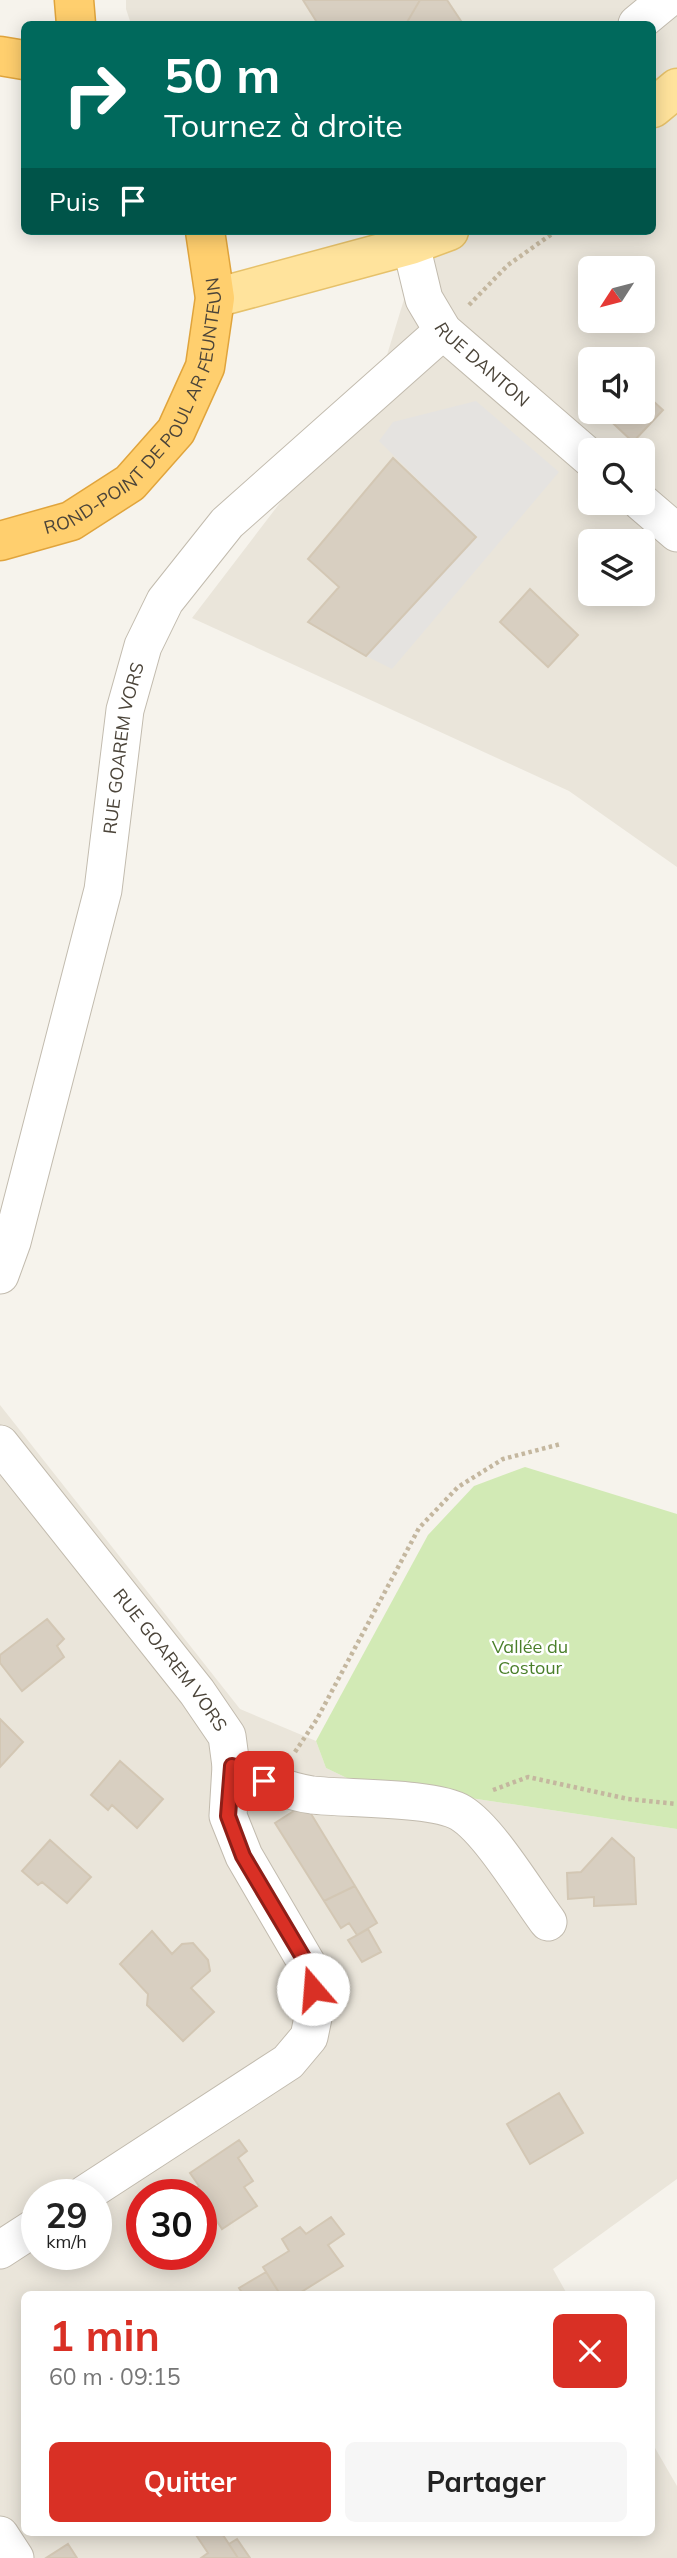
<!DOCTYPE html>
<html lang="fr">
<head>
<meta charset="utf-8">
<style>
  body { margin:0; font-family:Mulish,sans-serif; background:#f6f6f6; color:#222; height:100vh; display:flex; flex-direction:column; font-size:26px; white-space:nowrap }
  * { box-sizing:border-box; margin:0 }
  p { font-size:23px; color:#767676 }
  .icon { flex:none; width:38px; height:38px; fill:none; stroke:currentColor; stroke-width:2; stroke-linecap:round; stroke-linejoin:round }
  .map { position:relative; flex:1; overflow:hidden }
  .drawer { position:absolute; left:21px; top:2291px; width:634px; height:245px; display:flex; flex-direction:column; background:#fff; border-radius:10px; box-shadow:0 4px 18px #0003 }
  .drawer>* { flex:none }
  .banner { position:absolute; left:21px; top:21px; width:635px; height:214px; border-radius:10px; box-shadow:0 4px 18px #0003; background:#00695c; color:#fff; overflow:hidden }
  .needle { width:46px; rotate:234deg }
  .fabs { position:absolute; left:578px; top:256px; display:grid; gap:14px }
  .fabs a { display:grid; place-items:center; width:77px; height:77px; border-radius:10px; background:#fff; box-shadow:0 4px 18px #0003; font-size:35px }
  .speed { position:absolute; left:21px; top:2179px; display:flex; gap:14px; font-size:35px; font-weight:700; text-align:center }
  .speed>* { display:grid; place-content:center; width:91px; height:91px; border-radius:50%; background:#fff; box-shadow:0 4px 18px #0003; line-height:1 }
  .speed small { font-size:18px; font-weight:400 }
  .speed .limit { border:10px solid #d22; background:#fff; color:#111 }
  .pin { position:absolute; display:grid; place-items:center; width:60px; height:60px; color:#fff; margin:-30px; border-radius:14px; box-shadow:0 4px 10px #0006 }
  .me { position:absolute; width:77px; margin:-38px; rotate:342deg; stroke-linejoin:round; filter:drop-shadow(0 0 5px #0008) }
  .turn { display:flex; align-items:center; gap:24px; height:147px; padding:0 28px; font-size:32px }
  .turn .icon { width:91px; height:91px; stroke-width:2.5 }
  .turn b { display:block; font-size:49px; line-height:60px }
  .then { display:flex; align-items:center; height:66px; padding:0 28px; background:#0003; gap:14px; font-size:26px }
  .round { display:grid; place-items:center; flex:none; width:74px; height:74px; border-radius:10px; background:#f6f6f6 }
  .head { display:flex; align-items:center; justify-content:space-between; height:119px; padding:0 28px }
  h1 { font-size:42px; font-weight:700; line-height:52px; color:#d93025 }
  .cta { display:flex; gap:14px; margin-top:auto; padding:14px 28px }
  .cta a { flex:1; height:80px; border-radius:10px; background:#d93025; color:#fff; font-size:28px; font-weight:700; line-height:80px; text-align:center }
  .cta a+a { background:#f6f6f6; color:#222 }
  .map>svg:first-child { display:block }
</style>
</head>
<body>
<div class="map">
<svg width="677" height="2558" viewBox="0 0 677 2558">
  <rect width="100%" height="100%" fill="#f6f3ec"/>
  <path fill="#eae5da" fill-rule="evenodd" d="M126 0H677V867L569 791 192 618 383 368 425 231H653V24H131L126 9ZM590 268H642V320H590ZM590 359H642V411H590ZM590 450H642V502H590ZM590 541H642V593H590Z
    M0 1405 240 1709 316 1741 326 1768 351 1780 677 1829V2179L553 2269 567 2294H24V2532H651V2441L677 2486V2558H0ZM37 2194H96V2254H37ZM142 2194H201V2254H142Z"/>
  <path fill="#d2eab5" d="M525 1467 677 1514V1829L351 1780 326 1768 316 1741 428 1535 474 1486Z"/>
  <path fill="#e5e3e0" d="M476 401 559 472 392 669 366 656 476 537 379 441 393 422Z"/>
  <path fill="#d8cfc1" stroke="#d3c7b4" stroke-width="2" d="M303 0H420L406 24H318Z
    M420 0H447L463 24H406Z
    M599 350 608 359H590Z
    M590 383V401L581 393Z
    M642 391 663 410 633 442 600 411H642Z
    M393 458 476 537 366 656 308 622 339 587 308 559Z
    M530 589 578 635 548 667 500 622Z
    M47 1619 64 1639 57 1646 64 1657 22 1691 0 1663V1655Z
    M0 1719 23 1742 0 1767Z
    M120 1761 163 1799 137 1828 112 1805 108 1810 91 1795Z
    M305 1804 355 1886 324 1901 275 1823Z
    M612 1838 634 1858 636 1904 594 1906V1897L568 1899 567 1873 581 1872Z
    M50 1840 91 1877 67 1903 42 1882 38 1885 22 1871Z
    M355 1886 377 1923 357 1935 349 1923 341 1928 324 1901Z
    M368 1929 381 1952 362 1962 348 1940Z
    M152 1931 172 1954 182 1944 193 1943 208 1960 210 1971 191 1988 214 2012 183 2041 147 2005 148 1994 120 1964Z
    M559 2093 583 2133 530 2164 507 2124Z
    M239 2140 247 2151 238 2158 253 2181 244 2187 257 2206 222 2229 209 2209 201 2214V2194H188L199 2186 190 2173Z
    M331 2217 344 2234 328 2245 343 2266 298 2294H280L263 2267 289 2251 282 2239 300 2227 306 2234Z
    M266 2272 280 2294H243L239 2288Z
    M202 2532H221L238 2558H201L208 2553 196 2535Z
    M237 2539 250 2558H238L229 2544Z
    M68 2544 77 2558H46Z"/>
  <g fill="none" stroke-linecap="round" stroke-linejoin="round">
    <defs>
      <g id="minor">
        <path d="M637 24 666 0"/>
        <path id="s1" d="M411 245 424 299 443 331 590 458"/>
        <path d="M641 502 677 533"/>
        <path id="s2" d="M0 1275 12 1242 103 890 125 710 143 646 165 601 227 523 443 331"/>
        <path id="s3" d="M0 1444 197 1692 227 1736 231 1766 228 1816 244 1856 310 1969 315 2008 309 2037 288 2062 85 2194"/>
        <path d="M231 1766C257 1778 284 1791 312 1795 347 1799 435 1797 461 1813 489 1830 527 1894 548 1922"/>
        <path d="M0 2250 37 2226"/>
        <path d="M0 2535 15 2558"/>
      </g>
      <path id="major" d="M653 108 677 88
        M215 298 411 245 449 231"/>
      <g id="highway">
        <path d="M74 0 76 24"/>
        <path d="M0 56 24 60"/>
        <path id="s4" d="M0 541 71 521 130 483 176 431 205 367 215 298 205 231"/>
      </g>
    </defs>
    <use href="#minor" stroke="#c2bbae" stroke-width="39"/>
    <use href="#major" stroke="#e6c16a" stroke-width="41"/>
    <use href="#highway" stroke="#e0a43c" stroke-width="41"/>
    <path stroke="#c4b79f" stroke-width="4.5" stroke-dasharray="3.5 3.5" stroke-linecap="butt" d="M469 305 508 265 556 231
      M295 1752 317 1719 419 1528 458 1487 503 1459 561 1444
      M493 1790 528 1777 628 1799 677 1804"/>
    <use href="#minor" stroke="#fff" stroke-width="37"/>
    <use href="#major" stroke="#ffe39c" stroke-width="38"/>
    <use href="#highway" stroke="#ffcf6e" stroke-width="38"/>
  </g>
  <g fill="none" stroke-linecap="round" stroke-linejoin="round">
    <defs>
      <path id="route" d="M264 1781 232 1766 228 1816 243 1856 310 1969 313 1989"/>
    </defs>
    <use href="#route" stroke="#8d1f18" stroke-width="18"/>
    <use href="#route" stroke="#d93025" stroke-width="12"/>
  </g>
  <g text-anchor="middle" stroke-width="5" stroke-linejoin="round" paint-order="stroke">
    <g font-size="18" fill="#4b4439" stroke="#fff">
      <text dy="6" stroke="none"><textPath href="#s1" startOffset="144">RUE DANTON</textPath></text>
      <text dy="6" stroke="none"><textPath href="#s4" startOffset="210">ROND-POINT DE POUL AR FEUNTEUN</textPath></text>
      <text dy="6" stroke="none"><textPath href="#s2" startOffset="542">RUE GOAREM VORS</textPath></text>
      <text dy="6" stroke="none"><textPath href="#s3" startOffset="275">RUE GOAREM VORS</textPath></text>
    </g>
    <g font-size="18" fill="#4a7f2a" stroke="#fff">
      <text x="530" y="1653">Vallée du<tspan x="530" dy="21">Costour</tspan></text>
    </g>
  </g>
</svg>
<div class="fabs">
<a><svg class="needle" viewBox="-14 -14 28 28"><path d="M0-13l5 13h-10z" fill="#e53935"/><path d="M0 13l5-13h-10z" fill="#767676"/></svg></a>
<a><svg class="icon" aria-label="sound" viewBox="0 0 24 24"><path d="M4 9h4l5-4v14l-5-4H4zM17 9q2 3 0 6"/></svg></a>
<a><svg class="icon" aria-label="search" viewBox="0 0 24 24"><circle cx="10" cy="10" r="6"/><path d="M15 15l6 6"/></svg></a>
<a><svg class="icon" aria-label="layers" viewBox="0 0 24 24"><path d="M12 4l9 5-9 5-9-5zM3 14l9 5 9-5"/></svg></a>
</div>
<div class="speed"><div>29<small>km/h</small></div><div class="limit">30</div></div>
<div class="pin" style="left:264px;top:1781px;background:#d93025"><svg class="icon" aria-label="arrive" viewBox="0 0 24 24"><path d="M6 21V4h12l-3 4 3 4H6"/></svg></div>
<svg class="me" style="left:313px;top:1989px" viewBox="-20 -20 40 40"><circle r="19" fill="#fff"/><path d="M0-13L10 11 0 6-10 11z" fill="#d93025"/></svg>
<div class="banner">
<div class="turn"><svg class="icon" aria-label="right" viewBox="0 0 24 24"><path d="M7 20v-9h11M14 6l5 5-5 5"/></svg><div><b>50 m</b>Tournez à droite</div></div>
<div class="then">Puis<svg class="icon" aria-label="arrive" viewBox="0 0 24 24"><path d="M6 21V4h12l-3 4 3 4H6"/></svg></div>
</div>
<section class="drawer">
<div class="head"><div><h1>1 min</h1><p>60 m · 09:15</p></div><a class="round" style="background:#d93025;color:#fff"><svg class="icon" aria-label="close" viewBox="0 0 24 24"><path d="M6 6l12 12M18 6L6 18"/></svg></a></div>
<div class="cta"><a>Quitter</a><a>Partager</a></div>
</section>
</div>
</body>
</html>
